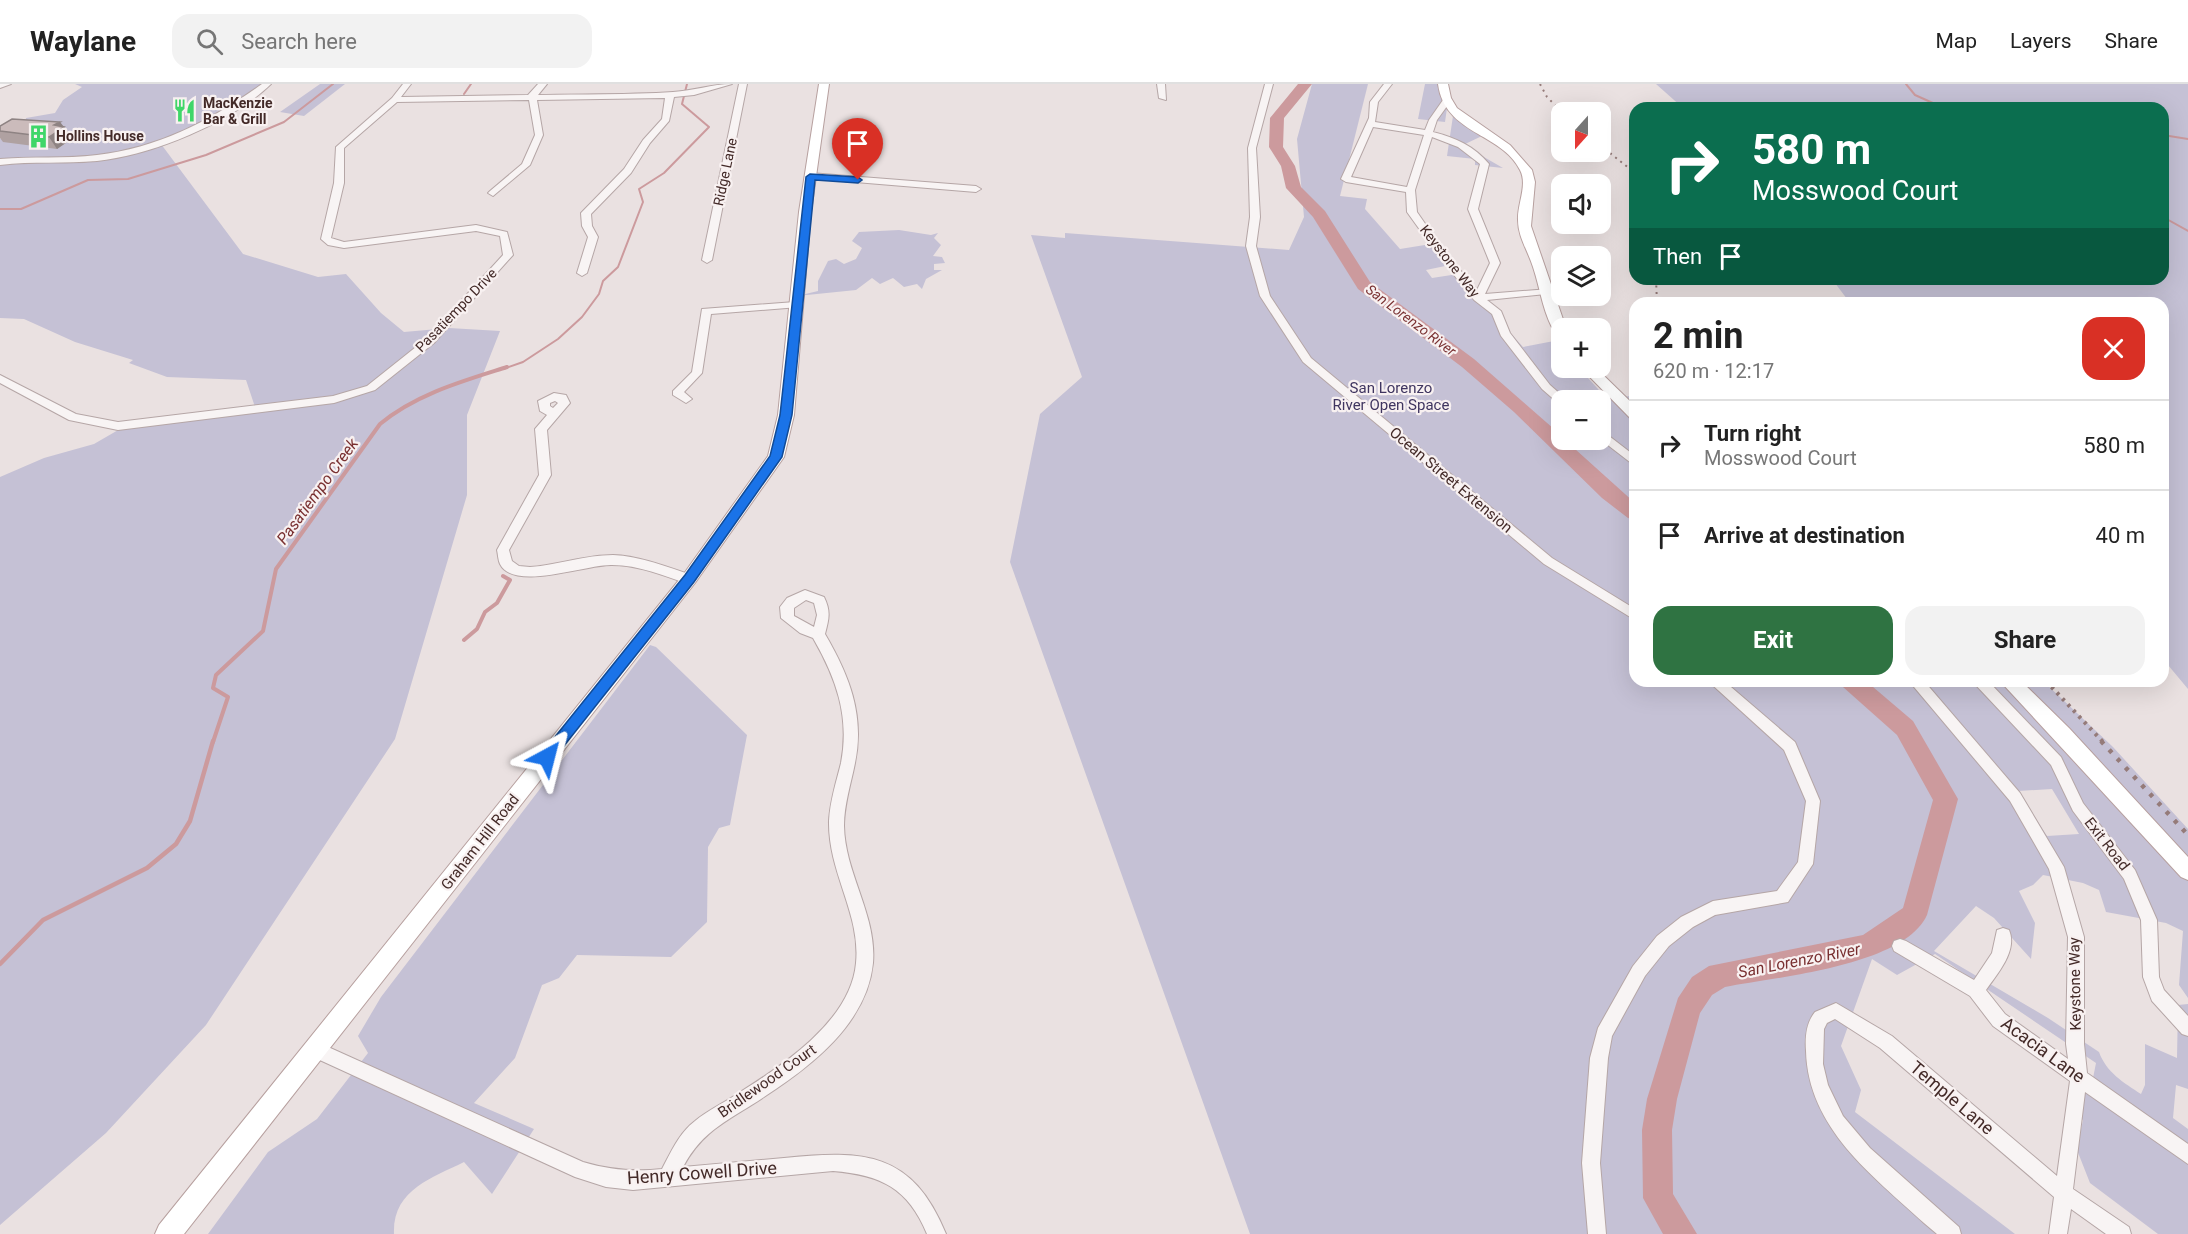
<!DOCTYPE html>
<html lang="en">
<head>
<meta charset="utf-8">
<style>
  body { margin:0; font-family:Roboto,sans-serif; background:#f2f2f2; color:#222; height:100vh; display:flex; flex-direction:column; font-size:22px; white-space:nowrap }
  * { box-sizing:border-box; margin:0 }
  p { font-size:20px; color:#767676 }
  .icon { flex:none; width:33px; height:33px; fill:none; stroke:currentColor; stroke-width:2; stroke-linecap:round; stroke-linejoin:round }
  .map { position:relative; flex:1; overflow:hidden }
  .drawer { position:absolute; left:1629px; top:213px; width:540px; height:390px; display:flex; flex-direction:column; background:#fff; border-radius:18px; box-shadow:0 6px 24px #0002 }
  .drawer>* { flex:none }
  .top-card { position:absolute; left:1629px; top:18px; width:540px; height:183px; border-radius:18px; box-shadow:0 6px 24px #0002; background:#0b6e4f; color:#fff; overflow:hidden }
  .needle { width:39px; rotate:201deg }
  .controls { position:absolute; left:1551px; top:18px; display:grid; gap:12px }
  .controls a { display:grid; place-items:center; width:60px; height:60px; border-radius:12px; background:#fff; box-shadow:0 6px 24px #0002; font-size:30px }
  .pin { position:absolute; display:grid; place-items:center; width:51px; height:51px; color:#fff; margin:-62px -26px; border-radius:50% 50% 50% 0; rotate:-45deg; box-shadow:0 0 6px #0007 }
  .pin .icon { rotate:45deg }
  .me { position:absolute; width:66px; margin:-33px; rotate:38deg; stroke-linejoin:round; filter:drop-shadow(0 0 4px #0008) }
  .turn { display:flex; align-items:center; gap:21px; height:126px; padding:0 24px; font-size:27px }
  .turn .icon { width:78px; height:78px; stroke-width:2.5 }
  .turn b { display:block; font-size:42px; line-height:51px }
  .then { display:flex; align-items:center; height:57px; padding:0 24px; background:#0003; gap:12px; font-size:22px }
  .round { display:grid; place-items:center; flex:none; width:63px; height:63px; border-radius:18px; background:#f2f2f2 }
  .overview { display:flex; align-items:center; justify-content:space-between; height:102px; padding:0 24px }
  h1 { font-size:36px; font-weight:700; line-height:45px }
  .button { display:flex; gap:12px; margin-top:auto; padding:12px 24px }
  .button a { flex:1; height:69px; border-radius:18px; background:#2f7342; color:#fff; font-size:24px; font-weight:700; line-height:69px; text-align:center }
  .button a+a { background:#f2f2f2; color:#222 }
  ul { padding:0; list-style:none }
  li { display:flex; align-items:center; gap:18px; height:90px; padding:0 24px; border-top:2px solid #e0e0e0 }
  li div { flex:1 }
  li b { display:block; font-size:22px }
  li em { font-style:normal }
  header { display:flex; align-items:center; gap:36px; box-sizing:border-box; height:84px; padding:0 30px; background:#fff; border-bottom:2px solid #e0e0e0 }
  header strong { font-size:28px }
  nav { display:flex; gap:33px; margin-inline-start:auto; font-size:21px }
  .search { width:420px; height:54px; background:#f2f2f2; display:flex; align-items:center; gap:15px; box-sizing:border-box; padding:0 21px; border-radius:18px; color:#767676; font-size:22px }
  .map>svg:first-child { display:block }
</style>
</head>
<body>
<header>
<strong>Waylane</strong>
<div class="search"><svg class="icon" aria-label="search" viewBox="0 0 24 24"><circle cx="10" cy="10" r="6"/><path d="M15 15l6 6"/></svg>Search here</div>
<nav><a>Map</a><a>Layers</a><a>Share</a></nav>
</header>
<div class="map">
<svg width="2188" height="1150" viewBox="0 0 2188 1150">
  <rect width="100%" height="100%" fill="#eae1e1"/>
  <path fill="#c5c1d5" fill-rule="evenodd" d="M75 0H267L249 14 161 60 243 170 318 193 346 190 381 229 404 248 449 244 500 247 467 331V411L395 655 206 941 106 1049 0 1141V393L44 374 94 360 132 338 255 323 246 296 167 293 129 279 133 276 75 258 24 235 0 234V55L25 39 26 34 55 29 63 16 82 3Z
    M320 0H345L304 32 280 28Z
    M1312 0H1368L1340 112 1367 115 1365 125 1400 165 1431 160 1450 181 1426 186 1432 194 1458 190 1523 263 1554 257 1561 264 1562 284H1579L1608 316 1635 311V597H2043L2113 663 2188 745V914L2179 901 2183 847 2166 839 2106 828 2099 806 2083 799 2043 791 2033 801 2019 807 2035 839 2031 875 1994 834 1976 822 1934 867 2048 934 2099 968C2106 988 2124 999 2141 1010L2145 1001V960L2177 974 2178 921 2188 920V1005L2176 1001 2173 1034 2188 1045V1150H2158L2090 1099 2077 1066 2083 1036 2073 1028 2086 1007 2090 1009 2096 979 1935 870 1897 891 1872 875 1841 962 1861 1006 1855 1028 2015 1150H1250L1010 478 1040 330 1082 293 1031 151 1065 154V149L1289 166 1304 133 1297 55ZM1562 316H1600V356H1562ZM2052 705 2079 750 2047 752 2018 707Z
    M1425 0H1438L1447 24 1445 38 1418 35Z
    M1656 0H2188V605L2163 575V219H1850L1832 195H2163V24H1683Z
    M1453 32 1482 52 1463 61 1503 84 1475 81V75L1447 72Z
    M899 146 931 151 938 149 934 154 941 161 933 172 942 173 945 179 934 180V186H942L926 195 922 205 917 200 904 203 893 194 880 200 872 194 856 206 797 212 818 207V197L828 177 836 175 844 180 856 175 862 164 852 157 859 148Z
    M650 561 656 563 747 651 730 741 719 744 708 763 707 838 671 873 577 871 559 894 542 901 515 974 474 1019 534 1045 492 1110 464 1078C432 1094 392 1106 394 1150H208L268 1068 317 1035 368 969 358 952 381 913Z"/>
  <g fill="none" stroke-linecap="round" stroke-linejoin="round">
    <path stroke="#cc9a9d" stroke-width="2" d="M1906 0 1915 11 1944 24
      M464 10 471 0
      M2163 51 2188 55
      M0 125H21L88 96 128 95 206 71 284 38 333 0
      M2163 133 2188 147
      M503 285 523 278 558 255 582 233 599 210 603 197 618 183 643 118 639 105 664 89 709 43 682 20 687 0"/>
    <path stroke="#cc9a9d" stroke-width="4" d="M464 556 477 545 485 528 497 519 510 496 503 492
      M213 658 228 613 213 604 216 591 263 547 276 485 380 340C416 310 463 297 507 283"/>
    <path stroke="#cc9a9d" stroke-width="4.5" d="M0 880 43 836 147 784 176 760 190 737 213 657"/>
    <path fill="#cc9a9d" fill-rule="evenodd" d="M1298 0H1312L1284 34 1283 63 1295 82 1301 103 1325 127 1370 198 1474 275 1562 352V356H1565L1635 419V436L1628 434 1602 414 1514 328 1462 283 1358 205 1313 133 1286 104 1281 82 1269 63 1270 34Z
      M1840 597H1866L1913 637 1958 715 1927 831C1904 882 1776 893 1725 903L1712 911 1700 929 1677 1015 1672 1046 1673 1110 1697 1150H1663L1643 1114 1642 1046 1647 1015 1678 914 1692 893 1709 882 1863 851 1903 824 1933 716 1897 651 1843 603Z"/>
    <defs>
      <path id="minor" d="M0 0H11L0 4Z
        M262 0H271C231 39 152 71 97 77 65 80 32 77 0 81V75C32 72 65 75 97 71 159 64 212 36 262 0Z
        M403 0H411L401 13 528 11 538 0H547L538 11C582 10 628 11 673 8 693 7 712 0 732 0L694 11 674 13 669 37 650 59 631 89 591 130 592 142 598 153 587 189 582 192 577 189 588 153 582 142 581 129 624 85 643 56 662 35 665 14 537 16 543 51 530 81 493 112 488 109 490 107 522 80 535 51 529 16 397 18 344 64V99L331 154 344 158 476 141 507 148 513 171 434 259 375 306 334 319 118 346 69 336 0 299V291L76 330 118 338 333 312 367 302 426 255 503 171 500 152 476 147 344 164 328 161 321 155 334 99 336 63 392 14Z
        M739 0H747L712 176 707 179 702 176Z
        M1157 0H1165L1166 16 1159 14Z
        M1265 0H1273L1256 64 1260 133 1256 162 1270 212 1311 274 1552 474 1635 525V536L1544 480 1303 278 1260 212 1246 162 1250 133 1248 64Z
        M1384 0H1392L1378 18 1375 38 1425 46 1429 36 1443 16H1449L1450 18 1437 36 1433 48C1456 54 1474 62 1489 80L1478 125 1500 179 1485 210 1550 205 1551 207 1546 210 1487 216 1501 227 1510 249 1550 301 1567 316 1558 319 1542 305 1501 252 1492 230 1474 216 1438 171 1407 128 1406 108 1346 98 1341 95 1369 34 1370 18ZM1373 43 1424 51 1407 103 1351 93ZM1432 53 1458 63 1480 80 1468 125 1490 179 1477 206 1444 167 1417 128 1415 106Z
        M810 89 976 102 981 105 976 108 807 94 805 92Z
        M795 218 799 219V223L711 230 702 289 684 308 692 315 686 319 673 311V307L692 288 702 225Z
        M554 309 566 311 570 319 547 346 551 391 509 466 512 477 519 482 530 483C558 481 585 471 613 471 640 472 668 483 694 492L695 495 694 498 689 500C664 492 639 481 612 481 587 480 514 508 500 480 498 476 498 470 497 466L539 391 535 345 547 331 540 327 538 317ZM555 317 558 319 553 324 550 322V319Z
        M1600 345 1635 372V382L1600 355Z
        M805 506 824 513C831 527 829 535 825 550 849 591 865 631 855 679 851 700 844 720 844 742 845 790 877 831 873 879 867 940 810 983 764 1013 730 1036 703 1045 683 1083 717 1080 750 1077 784 1074 864 1066 912 1067 946 1150H927C908 1104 881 1091 833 1087L633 1106 606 1103 575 1093 311 972 308 966 311 960 317 958 583 1078C610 1086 634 1088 662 1085 671 1068 679 1049 695 1037 708 1026 724 1019 737 1010 782 982 851 937 856 879 861 830 828 789 829 737 830 717 836 699 841 679 850 632 836 594 813 554L800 549 781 534 780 523 787 514ZM806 516 814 519 817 531 814 543 794 532V524Z
        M1708 597H1724L1795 658 1820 717 1813 780 1788 818 1715 831 1693 843 1669 862 1645 892 1612 952 1608 974 1600 1079 1606 1150H1588L1582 1079 1590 974 1598 944 1633 882 1657 852 1681 833 1713 817 1777 807 1798 778 1806 717 1784 666Z
        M1909 597H1924L2020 709 2064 783 2084 853V960L2087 989 2188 1060V1080L2085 1008 2073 1105 2129 1143 2131 1150H2106L2071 1125 2067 1150H2049L2054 1113 1880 964 1835 935 1827 939 1824 945 1823 980 1828 1001 1843 1032 1870 1064 1959 1143 1961 1150H1937L1924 1139C1872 1091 1808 1044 1806 967 1805 953 1806 939 1815 928L1836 919 1892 952 2057 1092 2070 997 1993 942 1970 912 1894 867 1892 862 1894 857 1900 855 1906 857 1974 896 1992 869 1997 846 2003 844 2009 846C2018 867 1997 890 1986 906L2005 930 2068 975 2066 960 2068 853 2049 785 2010 717Z
        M1972 597H1988L2061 673 2083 719 2135 786 2157 836 2159 893 2164 906 2188 932V952L2182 950 2152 917 2143 893 2141 836 2124 795 2073 727 2051 681Z"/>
      <path id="major" d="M819 0H829L811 128 794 331 784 373 695 499 184 1150H155L159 1141 683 491 768 372 778 331 799 128Z
        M1438 0H1448L1451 14 1457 24 1510 61 1532 86 1535 98 1531 142 1566 244H1562V253L1557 252C1543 231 1541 207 1533 183 1528 167 1518 153 1518 136 1517 120 1528 101 1520 86 1501 48 1445 51 1438 0Z
        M1581 284H1596L1635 322V336L1630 334Z
        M2000 597H2021L2069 644 2188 773V796L2181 793Z"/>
    </defs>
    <use href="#minor" stroke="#b5a6a6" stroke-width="2"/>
    <use href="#major" stroke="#b7a09f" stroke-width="2"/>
    <use href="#minor" fill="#f8f4f4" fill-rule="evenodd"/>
    <use href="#major" fill="#fff" fill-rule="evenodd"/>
    <path stroke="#957b79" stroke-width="2" stroke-dasharray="2 4.5" stroke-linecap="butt" d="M1540 0 1547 13 1562 28
      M1600 61 1635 89
      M1656 195 1657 219"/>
    <path stroke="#957b79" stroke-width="4" stroke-dasharray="3 5" stroke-linecap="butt" d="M2046 597 2103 658"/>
    <path stroke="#957b79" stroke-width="4.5" stroke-dasharray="4 8" stroke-linecap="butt" d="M2101 657 2188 751"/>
  </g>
  <path fill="#afa1a1" d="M0 42H63L73 54 57 65 3 58 0 54Z"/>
  <path fill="#8e8383" d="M60 38 64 43 73 54 57 65 49 53 54 41Z"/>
  <path fill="#cbbbbb" stroke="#8e8383" stroke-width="1.5" d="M12 35 60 38 54 41 64 43 49 53 0 47V42Z"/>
  <path fill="#1a73e8" stroke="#114b97" stroke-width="1.5" d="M810 90 858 93 862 96 858 99 815 96 792 331 782 373 694 498 552 677H542L539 673 542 669 685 491 770 372 780 331 806 93Z"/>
  <defs>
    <symbol id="restaurant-bare" viewBox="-9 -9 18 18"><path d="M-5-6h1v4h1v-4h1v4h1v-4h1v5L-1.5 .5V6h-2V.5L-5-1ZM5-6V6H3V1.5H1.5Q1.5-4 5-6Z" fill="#3fd669" stroke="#f8f1f1" stroke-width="2.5" paint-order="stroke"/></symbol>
    <symbol id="building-bare" viewBox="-9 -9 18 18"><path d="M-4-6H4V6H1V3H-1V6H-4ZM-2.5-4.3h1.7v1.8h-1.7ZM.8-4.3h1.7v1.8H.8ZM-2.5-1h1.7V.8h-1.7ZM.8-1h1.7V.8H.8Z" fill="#3fd669" stroke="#f8f1f1" stroke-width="2.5" paint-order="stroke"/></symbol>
  </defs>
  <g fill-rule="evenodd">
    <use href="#restaurant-bare" x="168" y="10" width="33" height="33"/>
    <use href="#building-bare" x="22" y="36" width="33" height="33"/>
  </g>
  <g text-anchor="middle" stroke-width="4.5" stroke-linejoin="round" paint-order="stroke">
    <g font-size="14" font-weight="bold" fill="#432a28" stroke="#f8f1f1" text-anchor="start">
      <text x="203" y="24">MacKenzie<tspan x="203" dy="16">Bar &amp; Grill</tspan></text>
      <text x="56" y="57">Hollins House</text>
    </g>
    <g font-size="14" fill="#432a28" stroke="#f8f1f1">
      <text transform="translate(725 88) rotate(-78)" y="5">Ridge Lane</text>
      <text transform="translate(1450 177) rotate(52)" y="5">Keystone Way</text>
      <text transform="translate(456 226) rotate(-46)" y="5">Pasatiempo Drive</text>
    </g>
    <g font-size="14" font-style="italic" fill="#793031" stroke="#f8f1f1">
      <text transform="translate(1411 236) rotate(37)" y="5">San Lorenzo River</text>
    </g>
    <g font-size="15" fill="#3f3560" stroke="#f8f1f1">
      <text x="1391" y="309">San Lorenzo<tspan x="1391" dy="17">River Open Space</tspan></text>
    </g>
    <g font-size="15" fill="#432a28" stroke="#f8f1f1">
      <text transform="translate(1451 396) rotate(40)" y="5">Ocean Street Extension</text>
      <text transform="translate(480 758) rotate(-52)" y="5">Graham Hill Road</text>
      <text transform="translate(2107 760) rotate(52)" y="5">Exit Road</text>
      <text transform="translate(2075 900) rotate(-91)" y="5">Keystone Way</text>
      <text transform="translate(767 997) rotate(-35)" y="5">Bridlewood Court</text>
    </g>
    <g font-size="16" font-style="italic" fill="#793031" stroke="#f8f1f1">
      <text transform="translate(317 407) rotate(-54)" y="6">Pasatiempo Creek</text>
      <text transform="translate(1799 876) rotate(-11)" y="6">San Lorenzo River</text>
    </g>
    <g font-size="18" fill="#432a28" stroke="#f8f1f1">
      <text transform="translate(2043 966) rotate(36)" y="6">Acacia Lane</text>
      <text transform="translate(1952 1014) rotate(40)" y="6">Temple Lane</text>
      <text transform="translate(702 1089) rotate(-4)" y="6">Henry Cowell Drive</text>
    </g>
  </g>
</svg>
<div class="controls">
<a><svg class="needle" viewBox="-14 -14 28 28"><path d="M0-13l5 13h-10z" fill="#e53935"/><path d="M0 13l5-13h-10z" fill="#767676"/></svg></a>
<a><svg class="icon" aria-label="sound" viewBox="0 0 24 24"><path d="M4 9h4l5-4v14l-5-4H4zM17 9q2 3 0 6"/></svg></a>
<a><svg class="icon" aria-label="layers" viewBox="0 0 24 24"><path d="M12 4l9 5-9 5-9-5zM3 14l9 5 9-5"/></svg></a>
<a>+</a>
<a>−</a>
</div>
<div class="pin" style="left:858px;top:96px;background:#d93025"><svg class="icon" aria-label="arrive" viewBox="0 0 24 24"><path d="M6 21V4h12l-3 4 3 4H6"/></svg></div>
<svg class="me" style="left:547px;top:673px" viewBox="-20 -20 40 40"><path d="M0-17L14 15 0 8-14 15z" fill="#1a73e8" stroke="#fff" stroke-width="4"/></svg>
<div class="top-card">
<div class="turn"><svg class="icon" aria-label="right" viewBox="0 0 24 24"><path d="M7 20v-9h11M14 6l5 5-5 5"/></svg><div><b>580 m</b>Mosswood Court</div></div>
<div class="then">Then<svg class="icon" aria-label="arrive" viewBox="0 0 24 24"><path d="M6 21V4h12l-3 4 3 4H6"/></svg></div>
</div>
<section class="drawer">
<div class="overview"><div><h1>2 min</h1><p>620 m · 12:17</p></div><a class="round" style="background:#d93025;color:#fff"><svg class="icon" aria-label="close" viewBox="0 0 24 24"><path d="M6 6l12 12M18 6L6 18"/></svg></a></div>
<ul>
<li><svg class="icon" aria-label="right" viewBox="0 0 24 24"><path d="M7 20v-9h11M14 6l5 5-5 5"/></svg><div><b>Turn right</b><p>Mosswood Court</p></div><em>580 m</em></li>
<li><svg class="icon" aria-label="arrive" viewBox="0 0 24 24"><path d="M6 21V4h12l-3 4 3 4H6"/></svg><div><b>Arrive at destination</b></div><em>40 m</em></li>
</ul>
<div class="button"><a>Exit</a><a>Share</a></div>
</section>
</div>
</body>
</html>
